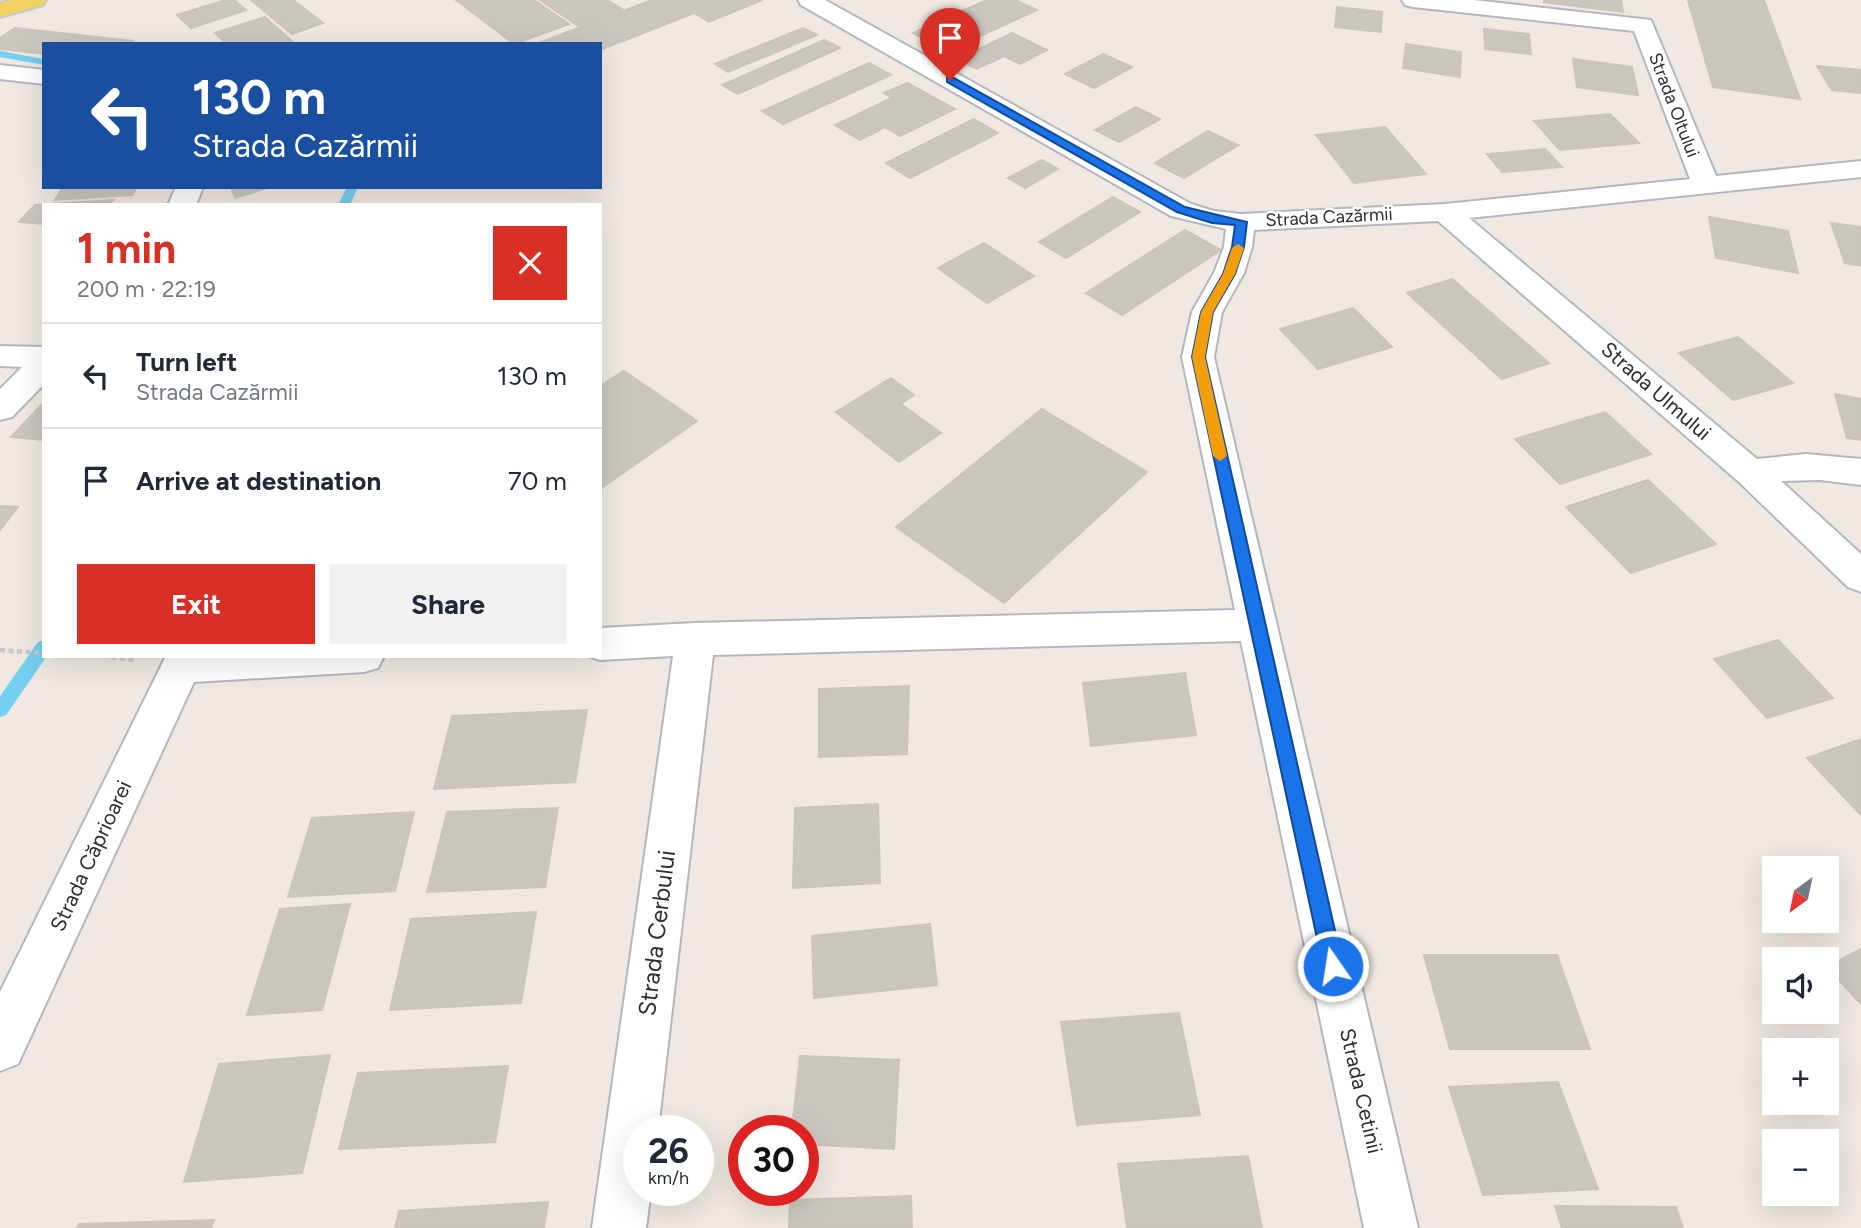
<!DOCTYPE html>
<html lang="en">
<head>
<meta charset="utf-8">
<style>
  body { margin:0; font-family:Figtree,sans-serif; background:#f2f2f3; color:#1f2937; height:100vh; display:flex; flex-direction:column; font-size:26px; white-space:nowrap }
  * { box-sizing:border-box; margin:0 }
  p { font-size:23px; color:#747a83 }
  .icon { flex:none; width:38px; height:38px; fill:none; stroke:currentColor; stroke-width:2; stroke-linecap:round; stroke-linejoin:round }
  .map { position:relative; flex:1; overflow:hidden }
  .side { position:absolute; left:42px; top:203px; width:560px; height:455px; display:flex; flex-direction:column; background:#fff; border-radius:0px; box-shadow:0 7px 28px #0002 }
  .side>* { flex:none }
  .hud { position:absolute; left:42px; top:42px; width:560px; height:147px; border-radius:0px; box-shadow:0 7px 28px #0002; background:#1a4fa0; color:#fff; overflow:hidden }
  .needle { width:46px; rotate:213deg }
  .buttons { position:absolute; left:1762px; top:856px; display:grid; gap:14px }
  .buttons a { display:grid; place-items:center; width:77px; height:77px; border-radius:0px; background:#fff; box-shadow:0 7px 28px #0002; font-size:35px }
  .speed { position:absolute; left:623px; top:1115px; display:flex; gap:14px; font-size:35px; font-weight:700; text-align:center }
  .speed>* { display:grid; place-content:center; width:91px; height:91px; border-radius:50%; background:#fff; box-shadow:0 7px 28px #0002; line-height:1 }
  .speed small { font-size:18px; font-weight:400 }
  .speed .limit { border:10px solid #d22; background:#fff; color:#111 }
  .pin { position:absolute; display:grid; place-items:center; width:60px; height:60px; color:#fff; margin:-72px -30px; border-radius:50% 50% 50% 0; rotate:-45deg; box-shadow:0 0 7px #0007 }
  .pin .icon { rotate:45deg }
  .me { position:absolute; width:77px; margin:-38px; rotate:347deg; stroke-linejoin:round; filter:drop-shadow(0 0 5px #0008) }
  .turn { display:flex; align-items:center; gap:24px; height:147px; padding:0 35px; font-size:32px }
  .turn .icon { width:91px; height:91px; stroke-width:2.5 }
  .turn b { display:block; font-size:49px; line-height:60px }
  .round { display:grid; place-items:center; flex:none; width:74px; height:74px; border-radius:0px; background:#f2f2f3 }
  .head { display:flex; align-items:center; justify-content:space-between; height:119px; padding:0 35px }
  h1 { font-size:42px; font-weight:700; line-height:52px; color:#d93025 }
  .primary-button { display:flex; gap:14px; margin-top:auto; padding:14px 35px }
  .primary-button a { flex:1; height:80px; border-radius:0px; background:#d93025; color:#fff; font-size:28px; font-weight:700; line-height:80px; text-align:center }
  .primary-button a+a { background:#f2f2f3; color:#1f2937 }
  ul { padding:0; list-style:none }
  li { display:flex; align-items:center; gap:21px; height:105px; padding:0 35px; border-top:2px solid #e0e1e3 }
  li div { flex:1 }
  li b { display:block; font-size:26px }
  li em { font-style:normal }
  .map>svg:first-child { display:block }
</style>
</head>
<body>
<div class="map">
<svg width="1861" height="1228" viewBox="0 0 1861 1228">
  <rect width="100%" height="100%" fill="#efe9e1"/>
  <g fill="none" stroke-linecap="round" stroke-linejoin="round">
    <path fill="#75cff0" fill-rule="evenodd" d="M0 51 44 59V65L0 57Z
      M347 187H358L350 205H338Z
      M44 640V656H47L6 715 0 717V696L38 642Z"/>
  </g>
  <path fill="#cbc7bf" stroke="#cbc5ba" stroke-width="2" d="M225 0H234L246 10 191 28 177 15Z
    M251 0H293L323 23 292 34Z
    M456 0H534L569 24 514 44Z
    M540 0H607L622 9 578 26Z
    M652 0H762L709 22 694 13 600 50V44H536Z
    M987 0H1015L1037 10 948 51 913 33Z
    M1544 0H1621L1623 12 1544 2Z
    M1688 0H1764L1800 99 1713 87Z
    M1337 7 1382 12 1381 32 1335 27Z
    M265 17 295 44H227L215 33Z
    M15 28 133 41 129 44H44V54L0 49V38Z
    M803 28 817 35 728 72 715 64Z
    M1484 29 1529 34 1531 54 1485 49Z
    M1012 33 1047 50 1020 64 1004 56 977 69 957 59Z
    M824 40 840 48 738 94 722 85Z
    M1406 44 1461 52 1460 77 1403 68Z
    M1103 54 1132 67 1094 88 1065 74Z
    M1573 59 1632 67 1638 95 1577 87Z
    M869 63 891 75 783 124 762 111Z
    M1817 66 1861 70V93L1832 90Z
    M907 83 955 109 900 136 885 127 860 140 835 125 892 98 884 93Z
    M1136 107 1160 119 1119 142 1095 130Z
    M1610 114 1639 143 1560 150 1534 121Z
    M974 119 998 133 910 178 886 163Z
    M1385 127 1426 174 1354 183 1316 135Z
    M1208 131 1238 145 1184 178 1155 163Z
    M1545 149 1562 167 1502 172 1487 154Z
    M1042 160 1058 169 1025 188 1008 178Z
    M63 187H137L132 195 55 200Z
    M231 187H270L235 198Z
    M1113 197 1140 212 1066 258 1039 242Z
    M113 200 108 205H44V224L19 222 35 205Z
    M1709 217 1788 231 1798 273 1716 258Z
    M1831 223 1861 227V266L1845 263Z
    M1185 230 1221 250 1122 315 1086 293Z
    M984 243 1034 276 987 303 938 268Z
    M1452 279 1549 363 1502 379 1407 293Z
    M1353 308 1392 347 1318 369 1280 329Z
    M1738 337 1793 383 1733 400 1679 353Z
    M624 371 697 421 600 489V386Z
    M891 378 914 395 901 404 941 433 899 462 836 412Z
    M1835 394 1861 399V440L1847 438Z
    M44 402V440L11 437Z
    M1042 409 1147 472 1004 603 896 527Z
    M1605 412 1651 454 1560 484 1515 439Z
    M1648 480 1716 544 1631 573 1566 507Z
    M0 506 18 507 0 530Z
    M1778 640 1833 698 1767 718 1714 659Z
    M1185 673 1196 735 1091 746 1083 683Z
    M909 686 907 754 819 757V689Z
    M587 710 575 782 434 789 452 716Z
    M1861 739V815L1807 758Z
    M878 804 880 883 793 888 795 808Z
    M558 808 545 887 427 892 447 812Z
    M414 812 395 891 288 897 312 818Z
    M350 904 322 1010 247 1015 280 909Z
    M536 912 521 1003 390 1010 411 919Z
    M930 924 937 985 814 998 812 936Z
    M1861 949V1004L1827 967Z
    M1424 955H1557L1590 1049H1450Z
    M1179 1013 1200 1115 1077 1125 1061 1022Z
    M330 1055 302 1173 184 1182 219 1064Z
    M800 1056 899 1060 894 1149 803 1144V1130H792Z
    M508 1066 495 1142 339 1149 358 1073Z
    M1558 1082 1598 1189 1483 1195 1449 1087Z
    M1248 1156 1262 1228H1127L1118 1164Z
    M911 1196 912 1228H789L790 1200Z
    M548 1202 544 1228H395L399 1211Z
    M1555 1206 1676 1207 1683 1228H1562Z
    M214 1220 211 1228H77L79 1224Z"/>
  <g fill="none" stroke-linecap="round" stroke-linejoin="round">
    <defs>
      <path id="minor" d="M798 0H825L1191 204 1214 211 1241 214 1445 204 1690 179 1634 31 1413 7 1405 5 1402 0H1474L1651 20 1716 176 1861 161V177L1469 218 1757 459 1806 454 1861 459V485L1820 480 1781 481 1861 554V592L1848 587 1739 482 1438 221 1254 230 1252 247 1244 273 1222 312 1214 357 1418 1228H1364L1241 641 713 655 658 1130H639V1190H651L646 1228H592L673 656 600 660 588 656H600V628L695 623 1235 610 1182 357 1192 312 1214 273 1224 247 1226 229 1171 216 801 5Z
        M0 65 44 70V84L0 79Z
        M176 187H203L196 205H168Z
        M0 346 44 347V384L12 417 0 420V389L22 367 0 366Z
        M166 656H384L378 668 364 672 194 682 18 1064 0 1071V992Z"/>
      <path id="major" d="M11 0H46L43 5 0 17V3Z"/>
    </defs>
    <use href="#minor" stroke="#b4b7c1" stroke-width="4"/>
    <use href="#major" stroke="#c9c9c9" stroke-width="4"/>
    <path stroke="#c9c9c9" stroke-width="4.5" stroke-dasharray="5 3.5" stroke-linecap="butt" d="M0 650 44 653
      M103 656 135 660"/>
    <use href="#minor" fill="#fff" fill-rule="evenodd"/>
    <use href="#major" fill="#f2d163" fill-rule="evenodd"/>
  </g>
  <path fill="#1a73e8" stroke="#114b97" stroke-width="2" d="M947 78H954L1185 207 1247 222 1244 247 1235 274 1213 312 1205 357 1343 966 1340 973 1333 976 1326 973 1323 966 1192 357 1201 312 1223 274 1232 247 1235 225 1212 223 1177 212 947 82Z"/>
  <path fill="#f59e0b" d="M1238 244 1244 248 1235 274 1213 312 1205 357 1227 456 1220 461 1213 456 1192 357 1201 312 1223 274 1232 248Z"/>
  <g text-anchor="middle" stroke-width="5" stroke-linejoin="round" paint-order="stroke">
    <g font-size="18" fill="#2e2e2e" stroke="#fff">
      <text transform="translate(1674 105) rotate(69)" y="6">Strada Oltului</text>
      <text transform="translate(1329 217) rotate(-3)" y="6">Strada Cazărmii</text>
    </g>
    <g font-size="21" fill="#2e2e2e" stroke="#fff">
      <text transform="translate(1656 391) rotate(41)" y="7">Strada Ulmului</text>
      <text transform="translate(91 856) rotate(-65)" y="7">Strada Căprioarei</text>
      <text transform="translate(1361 1091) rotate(77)" y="7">Strada Cetinii</text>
    </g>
    <g font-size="24" fill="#2e2e2e" stroke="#fff">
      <text transform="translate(657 933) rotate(-83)" y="8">Strada Cerbului</text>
    </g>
  </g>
</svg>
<div class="buttons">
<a><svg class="needle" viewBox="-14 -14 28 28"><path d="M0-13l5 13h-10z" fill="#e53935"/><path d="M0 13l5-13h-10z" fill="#747a83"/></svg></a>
<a><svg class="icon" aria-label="sound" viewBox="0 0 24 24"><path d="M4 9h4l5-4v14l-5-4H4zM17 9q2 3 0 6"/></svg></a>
<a>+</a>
<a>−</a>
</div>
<div class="speed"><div>26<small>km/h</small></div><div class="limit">30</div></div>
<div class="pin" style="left:950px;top:80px;background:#d93025"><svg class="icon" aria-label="arrive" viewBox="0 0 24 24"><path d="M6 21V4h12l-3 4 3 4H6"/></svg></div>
<svg class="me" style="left:1333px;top:966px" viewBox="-20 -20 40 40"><circle r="17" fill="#1a73e8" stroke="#fff" stroke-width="3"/><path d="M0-11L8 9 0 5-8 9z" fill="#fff"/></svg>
<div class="hud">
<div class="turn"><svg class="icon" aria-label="left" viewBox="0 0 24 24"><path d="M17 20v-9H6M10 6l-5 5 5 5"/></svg><div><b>130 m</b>Strada Cazărmii</div></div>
</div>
<section class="side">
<div class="head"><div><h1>1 min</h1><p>200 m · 22:19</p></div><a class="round" style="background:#d93025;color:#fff"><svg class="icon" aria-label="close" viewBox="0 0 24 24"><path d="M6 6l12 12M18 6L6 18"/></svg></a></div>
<ul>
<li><svg class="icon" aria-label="left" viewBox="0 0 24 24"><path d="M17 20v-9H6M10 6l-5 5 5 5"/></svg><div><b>Turn left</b><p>Strada Cazărmii</p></div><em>130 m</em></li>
<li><svg class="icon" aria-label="arrive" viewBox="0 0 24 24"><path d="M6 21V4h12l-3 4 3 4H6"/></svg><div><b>Arrive at destination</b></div><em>70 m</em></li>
</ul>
<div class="primary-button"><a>Exit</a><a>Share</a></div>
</section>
</div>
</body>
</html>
